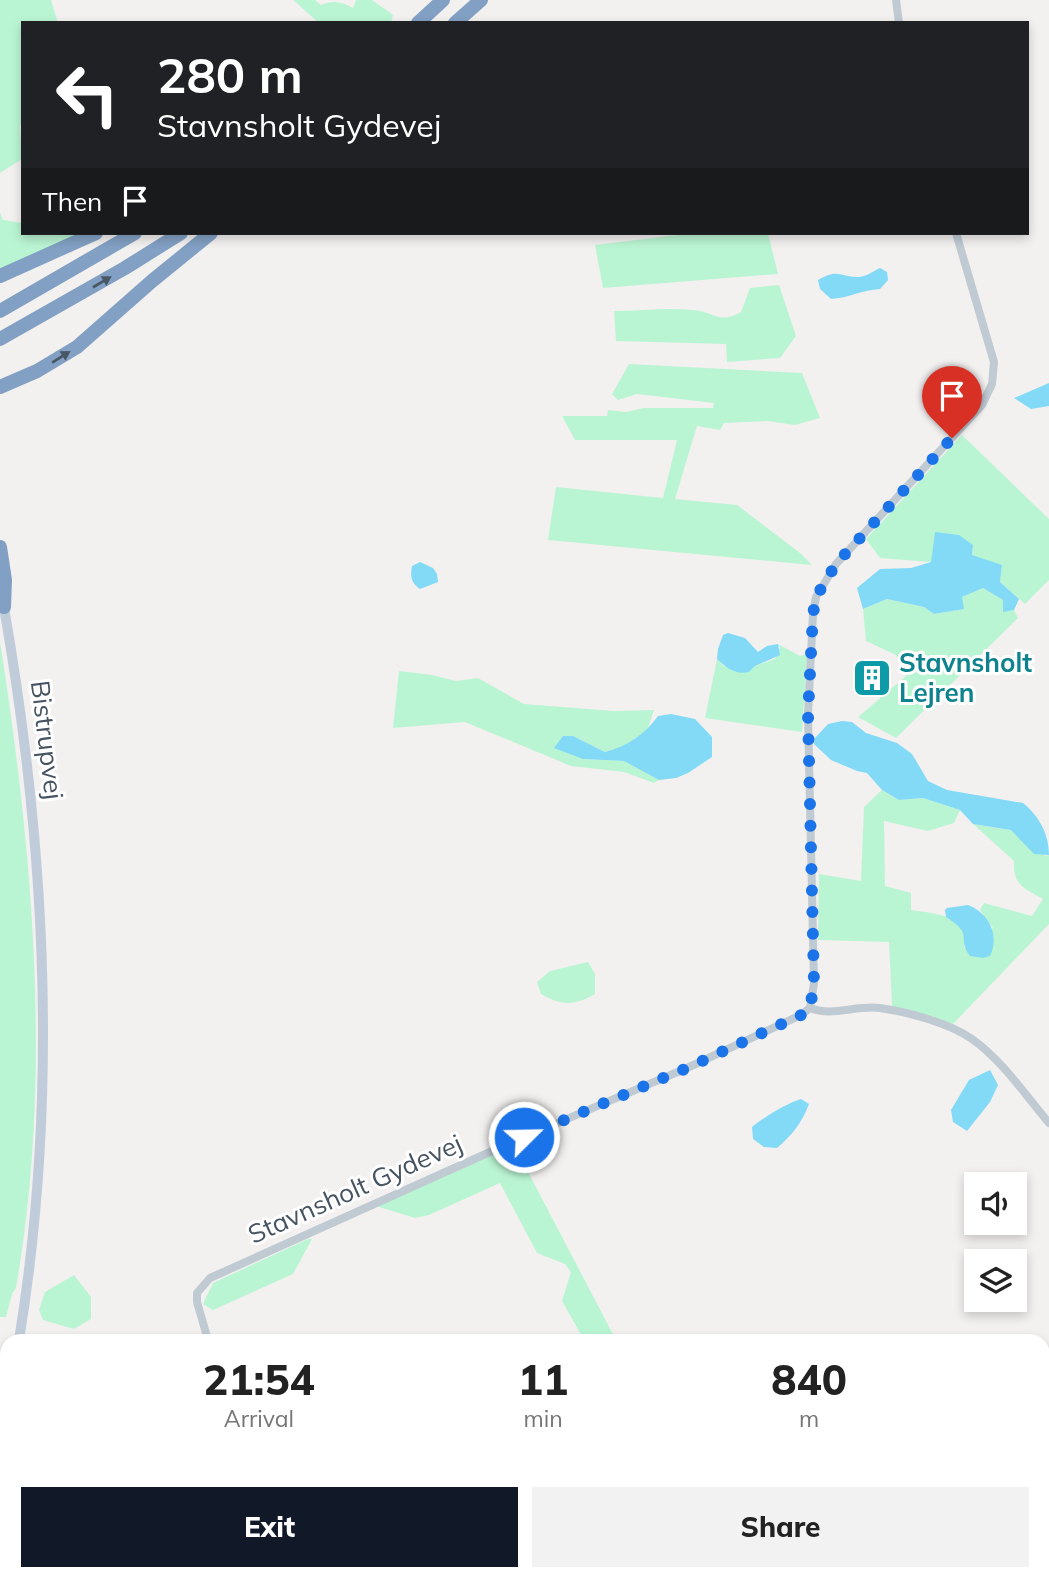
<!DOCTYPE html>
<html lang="en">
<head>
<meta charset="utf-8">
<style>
  body { margin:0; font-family:Mulish,sans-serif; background:#f2f2f2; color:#222; height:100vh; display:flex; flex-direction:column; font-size:26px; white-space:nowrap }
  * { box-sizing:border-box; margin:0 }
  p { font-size:23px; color:#767676 }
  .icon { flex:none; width:38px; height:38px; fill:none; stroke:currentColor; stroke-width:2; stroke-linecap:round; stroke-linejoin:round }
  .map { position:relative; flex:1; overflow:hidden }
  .side { position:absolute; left:0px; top:1334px; width:1050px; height:247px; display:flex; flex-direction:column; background:#fff; border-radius:21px 21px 0 0; box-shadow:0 4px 10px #0003 }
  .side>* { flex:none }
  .top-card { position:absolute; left:21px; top:21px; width:1008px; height:214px; border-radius:0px; box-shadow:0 4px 10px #0003; background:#202124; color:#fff; overflow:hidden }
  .fabs { position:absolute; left:964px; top:1172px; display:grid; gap:14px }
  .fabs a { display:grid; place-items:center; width:63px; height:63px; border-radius:0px; background:#fff; box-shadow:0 4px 10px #0003; font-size:35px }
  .pin { position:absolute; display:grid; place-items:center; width:60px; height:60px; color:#fff; margin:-72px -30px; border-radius:50% 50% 50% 0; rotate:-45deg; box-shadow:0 0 7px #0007 }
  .pin .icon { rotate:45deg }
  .me { position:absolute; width:77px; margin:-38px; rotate:67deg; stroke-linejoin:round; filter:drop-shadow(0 0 5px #0008) }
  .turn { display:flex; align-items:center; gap:24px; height:147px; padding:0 21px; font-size:32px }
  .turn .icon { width:91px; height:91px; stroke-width:2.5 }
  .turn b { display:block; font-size:49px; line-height:60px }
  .then { display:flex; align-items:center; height:66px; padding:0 21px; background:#0003; gap:14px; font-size:26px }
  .eta { display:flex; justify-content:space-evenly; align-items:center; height:119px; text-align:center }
  .eta b { font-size:42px; font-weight:800; line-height:49px }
  .primary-button { display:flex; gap:14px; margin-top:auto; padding:14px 21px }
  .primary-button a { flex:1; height:80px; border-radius:0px; background:#111827; color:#fff; font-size:28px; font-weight:800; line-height:80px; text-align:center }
  .primary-button a+a { background:#f2f2f2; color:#222 }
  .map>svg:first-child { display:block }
</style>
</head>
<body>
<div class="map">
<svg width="1049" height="1580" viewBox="0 0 1049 1580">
  <rect width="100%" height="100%" fill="#f3f0f0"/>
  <path fill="#baf5d3" d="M0 0H51L58 23H23V124L20 125 22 159 0 173Z
    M293 0H315L321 5C332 0 342 1 353 8L356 0H372L393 15 391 23H319Z
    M0 213 3 220 23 223V233H80L0 270Z
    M694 233H768L778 274 603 288 595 245Z
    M779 285 796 336 780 358 727 362 726 344 616 341 614 311C640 311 667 307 693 310 714 311 718 325 741 312L750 288Z
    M629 364 802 373 820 418 795 425 767 421 724 423 720 430 697 426 675 499 737 505 800 553 812 565 548 540 556 487 663 498 677 440H575L562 416H607L608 410 626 412 644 408H713L714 403 637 394 618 400 612 394Z
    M962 435 1049 519V580L1025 604 1000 582 1002 565 977 559 972 555 973 545 931 562 880 558 866 539Z
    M983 588 1003 600V611L1014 610 1018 618 896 738 858 717 906 676 896 655 866 641 863 609 887 599 924 607 934 614 963 609 962 597Z
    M0 642C33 852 53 1077 16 1288L12 1294 6 1317H0Z
    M778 644 800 656 807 654 802 732 705 718 717 659 724 666 749 672 755 666 775 659 780 648Z
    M399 671 432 675 456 681 478 678 524 704 614 711 654 710 647 731 620 748 605 752 573 736 583 759 624 761 659 780 654 783 624 772 571 766 465 722 393 728Z
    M882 790 899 800 923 798 960 810 954 823 928 831 884 821 885 886 911 893V910C927 913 956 913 964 931 966 935 964 943 964 948L993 928 980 910 984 903 1032 916 1043 899C1024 888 1013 886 1014 861L973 824 1011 830 1046 856 1049 855V924L953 1024 892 1006 889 942 818 940 819 874 861 881 864 807Z
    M588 962 595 974V994C574 1006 562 1006 541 994L537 982 550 971Z
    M515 1147 616 1340H584L562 1301 571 1272 565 1264 537 1253 500 1183 429 1215 415 1218 376 1206 483 1158Z
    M308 1239H312L293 1274 213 1310 203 1304 213 1283Z
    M74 1275 91 1297V1319L74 1329 43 1320 39 1310 45 1292Z
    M1049 1556V1580H761L759 1573H1043V1557Z
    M7 1559V1573H210L242 1580H182L145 1573 127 1580H0Z"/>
  <path fill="#82daf6" d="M880 268 887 272 888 280 880 289C862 290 848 298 831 299L820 289 818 280C839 268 839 277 858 277 866 277 873 271 880 268Z
    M1049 383V406L1031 409 1014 398Z
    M935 532 959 535 973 545 972 555 1002 565 1000 582 1019 599 1014 610 1003 612V600L983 588 962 597 964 609 934 614 924 607 887 599 863 609 857 588 880 569 911 568 931 562Z
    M420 562 433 568 437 574 438 582 420 589C411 583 410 576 412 566Z
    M728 633 745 638 758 652 767 646 778 644 780 655 755 666 749 672C735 675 727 668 717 659L718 649 723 635Z
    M671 714 695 719 712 737V757L688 773 676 778 659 780 624 761 583 759 554 748 563 736H573L605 752C628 746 645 734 658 716Z
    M842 721 852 722 866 733 897 743 912 754 928 781 947 790 1023 803C1039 816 1049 834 1049 855L1034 854 1011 830 973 824 960 810 923 798 899 800 882 790 867 773 857 771 831 760 814 744 815 738 828 724Z
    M968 905C989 913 1000 935 990 956L983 958 970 956C956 937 975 935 946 917L945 910 947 908Z
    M990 1070 998 1085 990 1102 967 1131 953 1122 951 1110 969 1080Z
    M801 1099 809 1104C802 1123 792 1135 777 1148L764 1147 753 1139 752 1127C763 1118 787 1103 801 1099Z
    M984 1250 997 1258V1262H976V1293L967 1289 966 1268 973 1252Z
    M464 1573H539L536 1580H458Z"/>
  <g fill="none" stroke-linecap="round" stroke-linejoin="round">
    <path stroke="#bfcad3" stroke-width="8" d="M896 0 899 23
      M810 1008C832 1017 856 1005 880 1008 908 1012 949 1023 972 1039 1003 1061 1025 1095 1049 1123
      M208 1340 197 1302V1293L210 1278 501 1147 687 1068 801 1015 810 1008 814 983 808 714 813 614 816 597 836 564 982 405 992 384 994 362 956 233
      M268 1580 271 1573"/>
    <path stroke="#c1ccdb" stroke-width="10" d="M3 602C46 845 59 1095 19 1340
      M0 1453 7 1415"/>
    <path stroke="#82a0c4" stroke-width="14" d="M418 23 443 0
      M455 23 481 0
      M0 276 96 233
      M0 311 135 233
      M0 339 125 268 181 233
      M0 387 37 371 77 347 152 281 211 233
      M0 547 5 580 4 607"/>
  </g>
  <defs><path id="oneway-solid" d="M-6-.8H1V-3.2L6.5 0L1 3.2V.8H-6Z" transform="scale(1.75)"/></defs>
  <g fill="#495765">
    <use href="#oneway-solid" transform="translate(102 282) rotate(-30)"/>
    <use href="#oneway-solid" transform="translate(61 357) rotate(-32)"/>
  </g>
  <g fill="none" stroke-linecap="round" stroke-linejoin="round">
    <path stroke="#1a73e8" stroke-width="12" stroke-dasharray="0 21.6" d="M524 1137 687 1068 801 1015 810 1008 814 984 808 714 813 614 816 597 836 564 952 438"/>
  </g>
  <defs>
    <symbol id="building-square" viewBox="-11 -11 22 22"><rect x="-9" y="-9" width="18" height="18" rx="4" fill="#0f9aa8" stroke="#fff"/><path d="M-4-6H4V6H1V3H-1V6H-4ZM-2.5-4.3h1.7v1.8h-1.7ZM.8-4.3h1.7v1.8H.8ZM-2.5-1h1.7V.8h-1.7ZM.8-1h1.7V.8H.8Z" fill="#fff"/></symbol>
  </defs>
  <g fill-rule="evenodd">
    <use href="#building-square" x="850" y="656" width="44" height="44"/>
  </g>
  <g text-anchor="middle" stroke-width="6" stroke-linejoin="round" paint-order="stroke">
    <g font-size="26" font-weight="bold" fill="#0d838f" stroke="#fff" text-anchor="start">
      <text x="899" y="672">Stavnsholt<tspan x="899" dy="30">Lejren</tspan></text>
    </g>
    <g font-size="26" fill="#465360" stroke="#fff">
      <text transform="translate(47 740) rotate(83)" y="9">Bistrupvej</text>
      <text transform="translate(355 1189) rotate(-24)" y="9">Stavnsholt Gydevej</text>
    </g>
  </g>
</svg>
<div class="fabs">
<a><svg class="icon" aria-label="sound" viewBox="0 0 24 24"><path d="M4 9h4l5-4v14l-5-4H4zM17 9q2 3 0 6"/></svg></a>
<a><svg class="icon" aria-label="layers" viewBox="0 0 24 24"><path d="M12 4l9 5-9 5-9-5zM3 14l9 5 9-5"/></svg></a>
</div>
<div class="pin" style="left:952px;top:438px;background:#d93025"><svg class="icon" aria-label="arrive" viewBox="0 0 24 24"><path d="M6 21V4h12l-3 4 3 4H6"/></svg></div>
<svg class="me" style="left:524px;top:1137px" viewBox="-20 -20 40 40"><circle r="17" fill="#1a73e8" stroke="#fff" stroke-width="3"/><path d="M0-11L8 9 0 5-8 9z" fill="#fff"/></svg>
<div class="top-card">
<div class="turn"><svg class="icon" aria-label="left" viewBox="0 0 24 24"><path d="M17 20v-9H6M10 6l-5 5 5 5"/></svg><div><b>280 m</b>Stavnsholt Gydevej</div></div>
<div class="then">Then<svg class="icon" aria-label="arrive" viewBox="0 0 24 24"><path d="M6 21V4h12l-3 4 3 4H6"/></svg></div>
</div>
<section class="side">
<div class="eta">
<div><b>21:54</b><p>Arrival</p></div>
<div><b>11</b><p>min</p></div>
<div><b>840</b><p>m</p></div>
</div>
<div class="primary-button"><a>Exit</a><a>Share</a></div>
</section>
</div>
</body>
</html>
